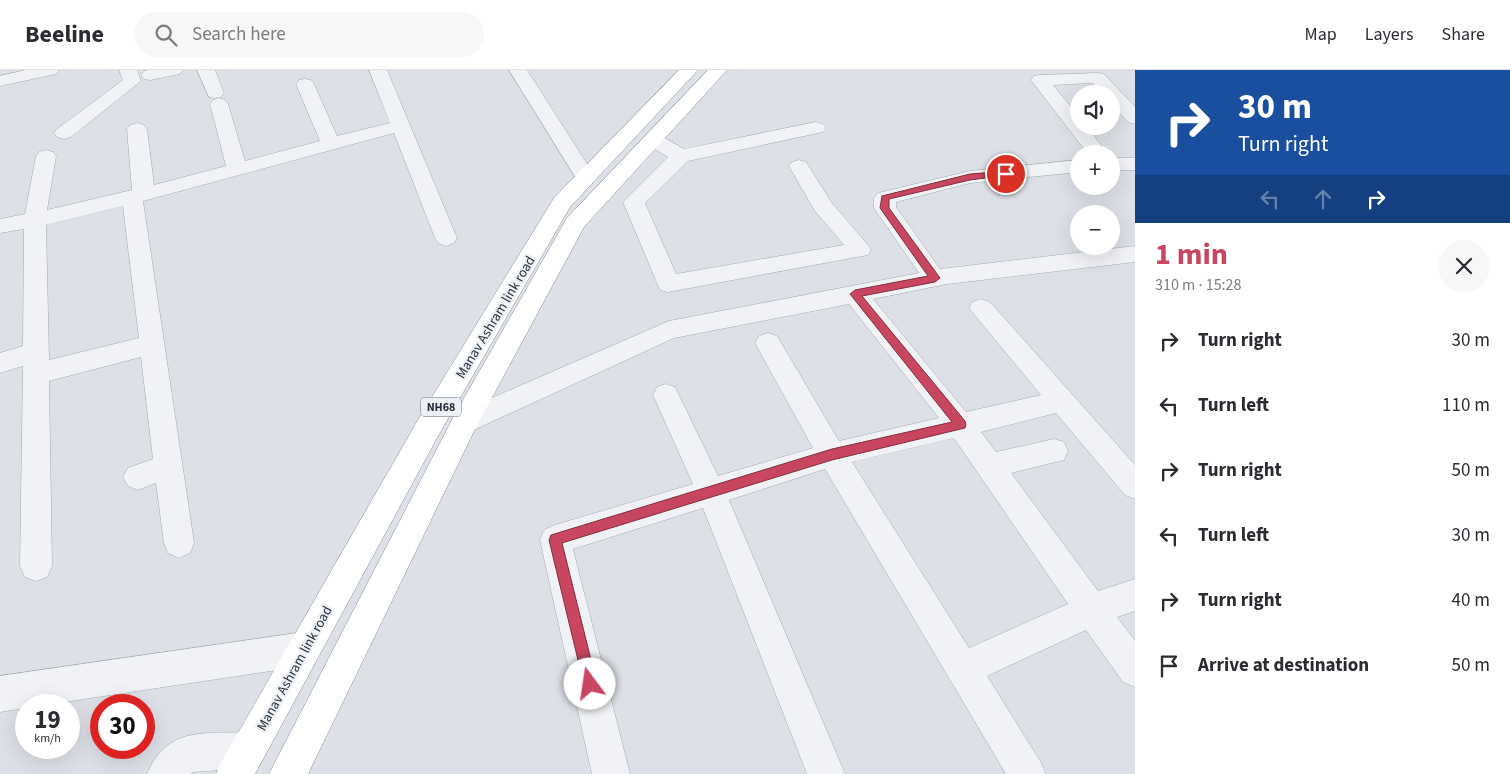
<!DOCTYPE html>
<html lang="en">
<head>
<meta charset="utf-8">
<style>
  body { margin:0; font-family:"Source Sans 3",sans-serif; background:#f7f7f7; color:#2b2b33; height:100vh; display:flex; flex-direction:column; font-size:19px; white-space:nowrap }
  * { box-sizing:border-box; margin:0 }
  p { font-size:16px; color:#7c7c81 }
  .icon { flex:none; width:28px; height:28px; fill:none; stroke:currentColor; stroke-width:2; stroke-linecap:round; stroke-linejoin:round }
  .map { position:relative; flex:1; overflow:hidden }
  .side { display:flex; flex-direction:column; background:#fff; width:375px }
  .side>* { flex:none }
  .banner { background:#1a4fa0; color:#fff; overflow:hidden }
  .buttons { position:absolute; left:1070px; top:15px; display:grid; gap:10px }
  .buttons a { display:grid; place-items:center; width:50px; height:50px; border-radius:50%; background:#fff; box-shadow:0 5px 20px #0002; font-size:25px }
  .speed { position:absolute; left:15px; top:624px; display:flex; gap:10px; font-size:25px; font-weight:700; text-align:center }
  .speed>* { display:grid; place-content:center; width:65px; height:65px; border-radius:50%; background:#fff; box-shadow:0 5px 20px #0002; line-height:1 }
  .speed small { font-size:12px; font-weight:400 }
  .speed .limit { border:8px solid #d22; background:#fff; color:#111 }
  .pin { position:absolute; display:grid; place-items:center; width:42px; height:42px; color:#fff; margin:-21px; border:2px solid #fff; border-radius:50%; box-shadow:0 1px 5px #0007 }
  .me { position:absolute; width:55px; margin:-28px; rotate:346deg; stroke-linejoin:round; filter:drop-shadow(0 0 4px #0008) }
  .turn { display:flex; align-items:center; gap:18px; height:105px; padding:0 20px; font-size:22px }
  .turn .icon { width:65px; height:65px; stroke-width:2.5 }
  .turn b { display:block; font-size:35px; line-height:42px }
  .lanes { display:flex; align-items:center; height:48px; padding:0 20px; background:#0003; justify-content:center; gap:25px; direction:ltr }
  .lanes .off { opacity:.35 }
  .round { display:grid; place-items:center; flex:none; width:52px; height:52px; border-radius:26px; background:#f7f7f7 }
  .overview { display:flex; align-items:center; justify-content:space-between; height:85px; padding:0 20px }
  h1 { font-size:30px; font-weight:700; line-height:38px; color:#c8465f }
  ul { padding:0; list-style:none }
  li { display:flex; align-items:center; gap:15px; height:65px; padding:0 20px }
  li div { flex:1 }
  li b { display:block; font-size:19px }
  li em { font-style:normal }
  header { display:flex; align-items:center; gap:30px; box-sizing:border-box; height:70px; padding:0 25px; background:#fff; border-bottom:1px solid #e1e1e2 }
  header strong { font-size:24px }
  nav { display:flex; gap:28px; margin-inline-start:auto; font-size:18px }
  .search { width:350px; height:45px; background:#f7f7f7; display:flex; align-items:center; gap:12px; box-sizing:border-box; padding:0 18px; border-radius:28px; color:#7c7c81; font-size:19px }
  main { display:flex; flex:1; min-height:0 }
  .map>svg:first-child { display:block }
</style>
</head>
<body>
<header>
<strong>Beeline</strong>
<div class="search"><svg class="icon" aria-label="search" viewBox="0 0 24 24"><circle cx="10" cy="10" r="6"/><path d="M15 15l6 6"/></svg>Search here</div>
<nav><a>Map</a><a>Layers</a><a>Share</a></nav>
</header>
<main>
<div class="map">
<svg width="1135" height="704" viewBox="0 0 1135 704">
  <rect width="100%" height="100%" fill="#dde1e7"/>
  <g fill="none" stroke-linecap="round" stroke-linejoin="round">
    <defs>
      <path id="street" d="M26 0H59L56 4 0 16V6Z
        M119 0H137L141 11 71 67 64 69 57 67 54 63 57 59 123 10Z
        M149 0H183L180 4 150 10 144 9 141 5 144 1Z
        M197 0H215L224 23 221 27 215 28 209 27Z
        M369 0H387L457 168 454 173 446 176 438 173 435 168 394 63 143 131 194 473 190 483 179 488 168 483 164 473 156 413 138 420 128 416 123 407 128 398 153 389 141 287 49 311 52 496 47 507 36 511 25 507 20 496 23 296 0 303V283L23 276 24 159 0 163V149L25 144 36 86 39 82 46 80 53 82 56 86 47 140 132 120 127 59 130 55 137 53 144 55 147 59 154 115 226 96 210 34 213 30 219 28 225 30 228 34 245 91 320 71 296 14 299 10 305 9 311 10 314 14 337 66 390 53ZM123 136 139 268 49 290 46 155Z
        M509 0H527L596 108 593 113 586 114 579 113Z
        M1098 3 1104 4 1135 37V54L1128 52 1111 33V24H1103L1093 13 1053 15 1079 47V56H1086L1108 84H1088L1031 10 1034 6 1040 5Z
        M816 52 823 54 826 58 823 62 688 91 645 133 676 204 844 175 815 141 789 96 792 92 799 90 806 92 831 132 868 175 871 180 868 185 668 222 660 220 623 132 668 87 646 74 643 70 646 66C660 62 672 73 684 79Z
        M1111 88H1135V100H1111Z
        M1079 90V102L970 113 896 132V137L940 199 1135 176V192L947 214 873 229 966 342 1041 325 969 238 972 232 981 229 990 232 1135 395V429L1125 425 1056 343 981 362 996 382 1054 369 1064 372 1068 381 1064 390 1011 403 1098 521 1135 509V541L1117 547 1135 571V617L1123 612 1086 560 987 606 1040 691 1046 704H1006L825 399 729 430 845 704H807L703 438 573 479 630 704H592L540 470 544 460 555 455 693 414 653 325 657 317 666 314 675 317 718 406 813 378 755 273 759 266 768 263 777 266 839 371 939 348 849 234 674 268 465 364 455 360 451 352 455 344 669 251 919 203 874 138V128L878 123 970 101ZM954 368 1068 534 969 578 852 392Z
        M304 562 316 567 321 579 316 591 304 596 44 635H26V638L0 642V606Z
        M248 662 261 667 266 680 261 693 248 698 193 702 191 704H147C167 656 204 664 248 662Z"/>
      <path id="highway" d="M679 0H698L570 137 438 366 255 704H216L222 691 418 350 554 128Z
        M708 0H727L584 157 475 359 308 704H269L455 344 567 148Z"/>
    </defs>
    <use href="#street" stroke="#a3a8b1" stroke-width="1"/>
    <use href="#highway" stroke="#868f9d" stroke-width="1"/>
    <use href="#street" fill="#f0f2f5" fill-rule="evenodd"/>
    <use href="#highway" fill="#fff" fill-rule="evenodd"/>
  </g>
  <path fill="#c8465f" stroke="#822e3e" d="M1006 101 1010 104 1009 105 970 110 889 129V138L940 208 935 212 862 226 965 351 966 355 965 358 832 390 562 473 597 614 595 619 590 621 585 619 549 470 551 465 832 379 952 352 850 224 855 220 928 206 880 138 882 126 970 104Z"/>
  <g text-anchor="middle" stroke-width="4.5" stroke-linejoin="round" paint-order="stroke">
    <rect fill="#edf0f4" stroke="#636a74" stroke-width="1" x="421" y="327.5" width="40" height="19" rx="4"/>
    <g font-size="12" font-weight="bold" fill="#28303d">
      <text x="441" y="341">NH68</text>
    </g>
    <g font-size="14" fill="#28303d" stroke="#edf0f4">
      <text transform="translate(495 247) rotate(-59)" y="5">Manav Ashram link road</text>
      <text transform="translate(294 598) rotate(-61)" y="5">Manav Ashram link road</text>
    </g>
  </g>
</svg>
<div class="buttons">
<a><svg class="icon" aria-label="sound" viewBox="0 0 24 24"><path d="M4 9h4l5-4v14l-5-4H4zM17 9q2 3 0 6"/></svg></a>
<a>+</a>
<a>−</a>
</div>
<div class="speed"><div>19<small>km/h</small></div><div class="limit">30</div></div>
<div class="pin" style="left:1006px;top:104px;background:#d93025"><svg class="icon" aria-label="arrive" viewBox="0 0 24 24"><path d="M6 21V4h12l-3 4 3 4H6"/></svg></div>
<svg class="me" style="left:590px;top:614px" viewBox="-20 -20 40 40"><circle r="19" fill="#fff"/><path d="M0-13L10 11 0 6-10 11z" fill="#c8465f"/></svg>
</div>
<section class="side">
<div class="banner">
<div class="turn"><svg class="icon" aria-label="right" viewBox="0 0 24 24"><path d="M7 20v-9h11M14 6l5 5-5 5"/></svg><div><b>30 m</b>Turn right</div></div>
<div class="lanes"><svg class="icon off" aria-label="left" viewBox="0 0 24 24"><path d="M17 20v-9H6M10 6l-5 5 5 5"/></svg><svg class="icon off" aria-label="ahead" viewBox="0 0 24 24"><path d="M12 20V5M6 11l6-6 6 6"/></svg><svg class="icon" aria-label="right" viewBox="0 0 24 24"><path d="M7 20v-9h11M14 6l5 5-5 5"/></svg></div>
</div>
<div class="overview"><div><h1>1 min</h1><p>310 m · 15:28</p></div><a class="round"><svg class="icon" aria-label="close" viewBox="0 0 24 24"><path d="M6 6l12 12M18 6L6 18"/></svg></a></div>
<ul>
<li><svg class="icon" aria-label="right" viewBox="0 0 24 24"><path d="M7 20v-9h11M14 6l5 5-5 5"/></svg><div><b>Turn right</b></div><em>30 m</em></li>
<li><svg class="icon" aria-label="left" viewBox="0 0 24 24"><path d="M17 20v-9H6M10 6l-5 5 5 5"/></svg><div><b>Turn left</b></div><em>110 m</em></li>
<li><svg class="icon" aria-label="right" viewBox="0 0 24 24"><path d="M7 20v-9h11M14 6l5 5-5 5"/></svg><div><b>Turn right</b></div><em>50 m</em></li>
<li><svg class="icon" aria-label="left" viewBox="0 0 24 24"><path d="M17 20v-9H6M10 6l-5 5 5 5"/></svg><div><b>Turn left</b></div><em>30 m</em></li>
<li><svg class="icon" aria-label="right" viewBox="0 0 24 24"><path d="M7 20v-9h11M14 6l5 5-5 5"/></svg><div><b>Turn right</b></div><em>40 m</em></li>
<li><svg class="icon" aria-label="arrive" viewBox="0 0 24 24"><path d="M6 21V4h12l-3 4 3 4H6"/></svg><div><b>Arrive at destination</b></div><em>50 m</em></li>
</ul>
</section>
</main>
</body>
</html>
